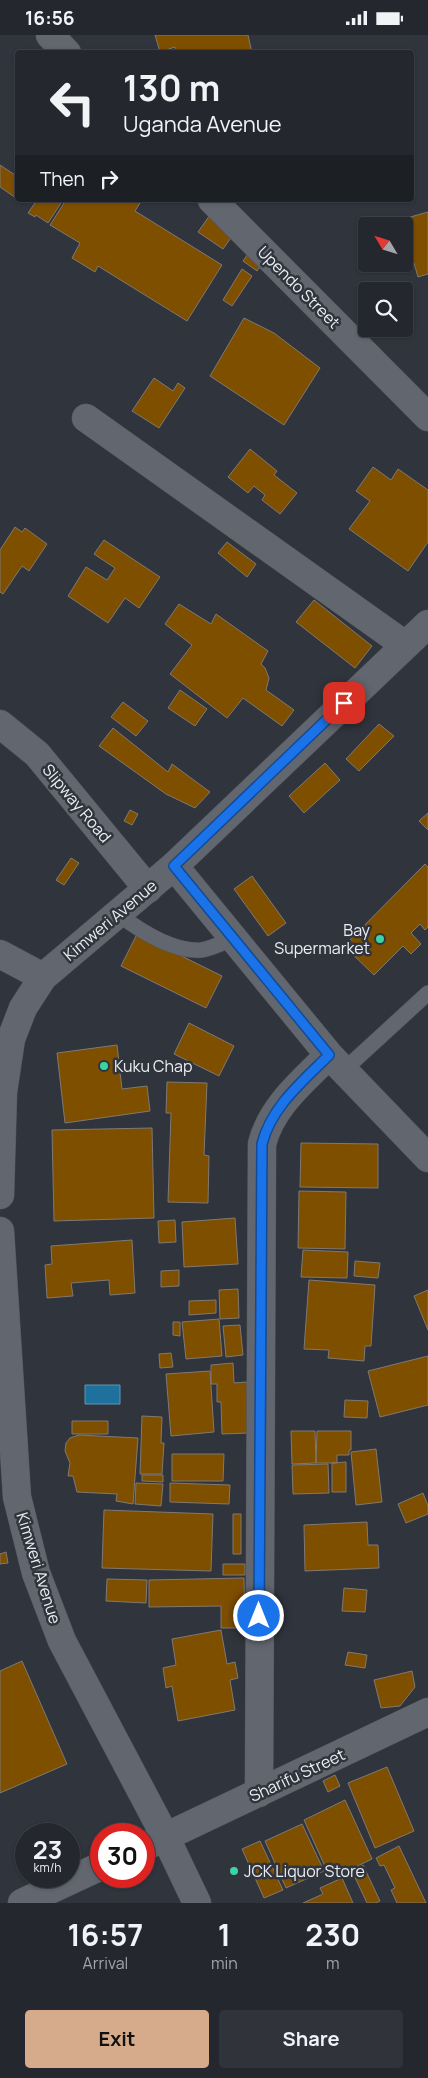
<!DOCTYPE html>
<html lang="en">
<head>
<meta charset="utf-8">
<style>
  body { margin:0; font-family:Manrope,sans-serif; background:#303339; color:#f1f3f6; height:100vh; display:flex; flex-direction:column; font-size:19px; white-space:nowrap }
  * { box-sizing:border-box; margin:0 }
  p { font-size:16px; color:#a3a5aa }
  .icon { flex:none; width:28px; height:28px; fill:none; stroke:currentColor; stroke-width:2; stroke-linecap:round; stroke-linejoin:round }
  .map { position:relative; height:1868px; overflow:hidden }
  .sheet { display:flex; flex-direction:column; background:#24272d; flex:1 }
  .sheet>* { flex:none }
  .top-card { position:absolute; left:15px; top:15px; width:399px; height:152px; border-radius:5px; box-shadow:0 1px 4px #0004,0 0 0 1px #414449; background:#24272d; color:#f1f3f6; overflow:hidden }
  .needle { width:32px; rotate:308deg }
  .controls { position:absolute; left:358px; top:182px; display:grid; gap:10px }
  .controls a { display:grid; place-items:center; width:55px; height:55px; border-radius:5px; background:#24272d; box-shadow:0 1px 4px #0004,0 0 0 1px #414449; font-size:25px }
  .speed { position:absolute; left:15px; top:1788px; display:flex; gap:10px; font-size:25px; font-weight:700; text-align:center }
  .speed>* { display:grid; place-content:center; width:65px; height:65px; border-radius:50%; background:#24272d; box-shadow:0 1px 4px #0004,0 0 0 1px #414449; line-height:1 }
  .speed small { font-size:12px; font-weight:400 }
  .speed .limit { border:8px solid #d22; background:#fff; color:#111 }
  .pin { position:absolute; display:grid; place-items:center; width:42px; height:42px; color:#fff; margin:-21px; border-radius:10px; box-shadow:0 2px 8px #0006 }
  .me { position:absolute; width:55px; margin:-28px; rotate:0deg; stroke-linejoin:round; filter:drop-shadow(0 0 4px #0008) }
  .turn { display:flex; align-items:center; gap:18px; height:105px; padding:0 25px; font-size:22px }
  .turn .icon { width:65px; height:65px; stroke-width:2.5 }
  .turn b { display:block; font-size:35px; line-height:42px }
  .then { display:flex; align-items:center; height:48px; padding:0 25px; background:#0003; gap:10px; font-size:19px }
  .eta { display:flex; justify-content:space-evenly; align-items:center; height:85px; text-align:center }
  .eta b { font-size:30px; font-weight:700; line-height:35px }
  .cta { display:flex; gap:10px; margin-top:auto; padding:10px 25px }
  .cta a { flex:1; height:58px; border-radius:5px; background:#d6ab8b; color:#111; font-size:20px; font-weight:700; line-height:58px; text-align:center }
  .cta a+a { background:#303339; color:#f1f3f6 }
  .status { display:flex; justify-content:space-between; align-items:center; height:35px; padding:0 25px; background:#24272d; direction:ltr }
  .status svg { height:14px; fill:currentColor }
  .map>svg:first-child { display:block }
</style>
</head>
<body>
<div class="status"><b>16:56</b><svg viewBox="0 0 49 12"><path d="M0 12V9h3v3zM5 12V6h3v6zM10 12V3h3v9zM15 12V0h3v12zM26 1h20v11H26zM47 4h2v5h-2z"/></svg></div>
<div class="map">
<svg width="428" height="1868" viewBox="0 0 428 1868">
  <rect width="100%" height="100%" fill="#30343c"/>
  <path fill="#1e719d" stroke="#5c96b7" d="M85 1350H120V1369H85Z"/>
  <path fill="#7f4f00" stroke="#807971" d="M155 0H248L252 18H176L175 12 160 17Z
    M0 130 18 142 16 163 0 152Z
    M37 165H63L48 188 36 180 35 182 28 178Z
    M66 165H142L135 176 222 230 187 286 98 231 95 237 72 223 80 208 50 190Z
    M428 177V239L418 242 414 228 395 234 393 229H404V191L382 190Z
    M210 180 235 197 223 214 198 197Z
    M250 216 264 226 257 236 243 226Z
    M242 234 252 241 232 271 223 265Z
    M244 283 274 298 320 333 284 390 210 341Z
    M154 343 173 356 178 348 185 353 159 393 132 376Z
    M250 414 277 436 274 440 297 458 280 479 262 465 265 460 254 451 248 458 228 442Z
    M373 432 391 445 398 434 428 455V507L408 536 349 494 370 466 356 456Z
    M15 492 22 497 25 493 47 509 29 536 22 531 3 559 0 557V515Z
    M104 505 160 542 139 573 125 563 108 588 68 561 86 532 107 545 115 533 94 519Z
    M227 507 256 529 247 542 218 518Z
    M314 565 372 611 355 633 296 587Z
    M179 569 211 589 216 579 268 616 261 629 265 633 269 643 266 655 294 675 282 691 243 663 227 683 170 639 192 610 165 589Z
    M180 655 207 674 195 691 168 673Z
    M123 667 148 686 136 701 111 682Z
    M379 689 394 701 359 736 346 724Z
    M113 693 168 737 172 729 210 757 195 773 166 759 99 711Z
    M325 728 340 745 304 778 289 761Z
    M130 775 138 779 132 790 124 786Z
    M428 778V795L419 786Z
    M71 823 79 828 64 850 56 845Z
    M425 829 428 832V892L425 895 420 889 411 898 421 909 411 919 403 911 374 940 344 911Z
    M252 841 286 888 268 901 234 854Z
    M137 899 222 941 206 973 121 931Z
    M189 988 234 1011 219 1041 174 1019Z
    M117 1010 122 1054 147 1051 150 1076 65 1088 57 1018Z
    M167 1047 207 1048 204 1120 209 1121 208 1168 168 1167 171 1078H166Z
    M152 1093 154 1183 54 1186 52 1095Z
    M301 1108 378 1109V1153L300 1152Z
    M299 1156 346 1157 345 1214 298 1213Z
    M235 1183 238 1229 184 1232 182 1187Z
    M175 1185 176 1207 159 1208 158 1186Z
    M132 1205 135 1258 110 1260 109 1245 71 1248 73 1261 47 1263 45 1230 52 1229 51 1211Z
    M303 1215 348 1217 347 1243 301 1242Z
    M355 1226 380 1228 378 1243 354 1241Z
    M179 1235V1251L161 1252V1236Z
    M309 1245 375 1250 371 1311H365L364 1326 328 1323 329 1315 304 1314Z
    M238 1254 239 1283 220 1284 219 1255Z
    M428 1255V1295L414 1261Z
    M216 1265V1278L189 1280V1266Z
    M219 1284 222 1321 186 1324 182 1287Z
    M173 1287H180V1301L173 1300Z
    M240 1290 243 1320 226 1322 223 1291Z
    M171 1318 173 1332 160 1333 159 1319Z
    M428 1321V1370L380 1382 368 1336Z
    M233 1328 234 1348 247 1347 248 1398 222 1399 221 1367H217V1349H211V1330Z
    M210 1336 214 1397 171 1401 166 1339Z
    M345 1365 368 1366 367 1383 344 1382Z
    M142 1381 162 1382 161 1408H164L162 1439H140Z
    M72 1386H108V1399H72Z
    M291 1396H315L316 1428 292 1429Z
    M317 1396H351V1415H349V1420H337V1428H316Z
    M79 1400 138 1403 133 1469 116 1466 117 1459 77 1457 73 1441H68L70 1428 65 1416 66 1408 70 1403Z
    M376 1414 382 1467 356 1470 351 1417Z
    M172 1419H224L223 1446H172Z
    M346 1427V1457H332V1428Z
    M328 1429 329 1458 293 1459 292 1430Z
    M142 1440H163V1447L142 1446Z
    M136 1448 163 1449 161 1471 135 1469Z
    M170 1448 230 1450 229 1469 170 1467Z
    M423 1458 428 1471V1479L406 1488 398 1469Z
    M104 1475 213 1479 211 1536 102 1533Z
    M233 1479H241V1519H233Z
    M367 1487 368 1510H378L379 1533 305 1536 304 1490Z
    M6 1517 8 1528 0 1529V1519Z
    M223 1529H245V1540H223Z
    M244 1543 245 1593H221V1571L149 1572V1545Z
    M107 1544 147 1545 146 1568 106 1566Z
    M344 1553 367 1555 365 1577 342 1576Z
    M221 1595 227 1629 235 1627 238 1643 230 1645 235 1675 178 1686 172 1651 166 1653 163 1633 176 1630 172 1604Z
    M348 1617 367 1620 365 1633 345 1630Z
    M22 1626 67 1729 0 1758V1636Z
    M412 1636 415 1652 400 1671 381 1673 374 1645Z
    M387 1732 414 1796 375 1813 348 1748Z
    M335 1740 340 1751 328 1757 323 1746Z
    M345 1765 372 1824 345 1837 342 1832 328 1838 304 1785Z
    M302 1789 324 1836 286 1853 265 1806Z
    M260 1806 283 1855 264 1863 242 1814Z
    M399 1811 426 1868H397L391 1855 395 1853 384 1830 380 1831 376 1823Z
    M363 1830 380 1866 376 1868H367L352 1836Z
    M342 1843 353 1868H303L323 1859 320 1853Z"/>
  <g fill="none" stroke-linecap="round" stroke-linejoin="round">
    <defs>
      <path id="service" d="M118 879C139 895 173 917 201 915 211 914 224 907 234 903
        M344 1035 428 958"/>
      <path id="minor" d="M50 0 67 18
        M212 165 428 382
        M86 383 405 610
        M0 689 37 719 148 854
        M174 831 329 1020 428 1123
        M0 919 43 942
        M259 1758 262 1109C271 1072 303 1046 329 1020
        M144 1812 428 1677
        M22 1868 101 1831"/>
      <path id="tertiary" d="M0 1160 3 1057 11 1004 23 973 43 942 174 831 428 589
        M0 1196 17 1462 36 1538 62 1606 165 1801 197 1868"/>
    </defs>
    <use href="#service" stroke="#4f5359" stroke-width="16"/>
    <use href="#minor" stroke="#4f5359" stroke-width="29"/>
    <use href="#tertiary" stroke="#4f5359" stroke-width="29"/>
    <use href="#service" stroke="#62666f" stroke-width="15"/>
    <use href="#minor" stroke="#62666f" stroke-width="28"/>
    <use href="#tertiary" stroke="#62666f" stroke-width="28"/>
  </g>
  <g fill="none" stroke-linecap="round" stroke-linejoin="round">
    <defs>
      <path id="route" d="M259 1581 262 1109C271 1072 303 1046 329 1020L174 831 344 668"/>
    </defs>
    <use href="#route" stroke="#114b97" stroke-width="12"/>
    <use href="#route" stroke="#1a73e8" stroke-width="9"/>
  </g>
  <g fill="#3ad4a5" stroke="#30343c" stroke-width="2">
    <circle cx="380" cy="904" r="5"/>
    <circle cx="104" cy="1031" r="5"/>
    <circle cx="234" cy="1836" r="5"/>
  </g>
  <g text-anchor="middle" stroke-width="5" stroke-linejoin="round" paint-order="stroke">
    <g font-size="16" fill="#ebeef3" stroke="#30343c">
      <text transform="translate(299 252) rotate(45)" y="6">Upendo Street</text>
      <text transform="translate(77 768) rotate(50)" y="6">Slipway Road</text>
      <text transform="translate(110 885) rotate(-40)" y="6">Kimweri Avenue</text>
      <text transform="translate(39 1533) rotate(73)" y="6">Kimweri Avenue</text>
      <text transform="translate(297 1740) rotate(-25)" y="6">Sharifu Street</text>
    </g>
    <g font-size="16" fill="#ebeef3" stroke="#30343c" text-anchor="start">
      <text x="370" y="901" text-anchor="end">Bay<tspan x="370" dy="18">Supermarket</tspan></text>
      <text x="114" y="1037">Kuku Chap</text>
      <text x="244" y="1842">JCK Liquor Store</text>
    </g>
  </g>
</svg>
<div class="controls">
<a><svg class="needle" viewBox="-14 -14 28 28"><path d="M0-13l5 13h-10z" fill="#e53935"/><path d="M0 13l5-13h-10z" fill="#a3a5aa"/></svg></a>
<a><svg class="icon" aria-label="search" viewBox="0 0 24 24"><circle cx="10" cy="10" r="6"/><path d="M15 15l6 6"/></svg></a>
</div>
<div class="speed"><div>23<small>km/h</small></div><div class="limit">30</div></div>
<div class="pin" style="left:344px;top:668px;background:#d93025"><svg class="icon" aria-label="arrive" viewBox="0 0 24 24"><path d="M6 21V4h12l-3 4 3 4H6"/></svg></div>
<svg class="me" style="left:259px;top:1581px" viewBox="-20 -20 40 40"><circle r="17" fill="#1a73e8" stroke="#fff" stroke-width="3"/><path d="M0-11L8 9 0 5-8 9z" fill="#fff"/></svg>
<div class="top-card">
<div class="turn"><svg class="icon" aria-label="left" viewBox="0 0 24 24"><path d="M17 20v-9H6M10 6l-5 5 5 5"/></svg><div><b>130 m</b>Uganda Avenue</div></div>
<div class="then">Then<svg class="icon" aria-label="right" viewBox="0 0 24 24"><path d="M7 20v-9h11M14 6l5 5-5 5"/></svg></div>
</div>
</div>
<section class="sheet">
<div class="eta">
<div><b>16:57</b><p>Arrival</p></div>
<div><b>1</b><p>min</p></div>
<div><b>230</b><p>m</p></div>
</div>
<div class="cta"><a>Exit</a><a>Share</a></div>
</section>
</body>
</html>
